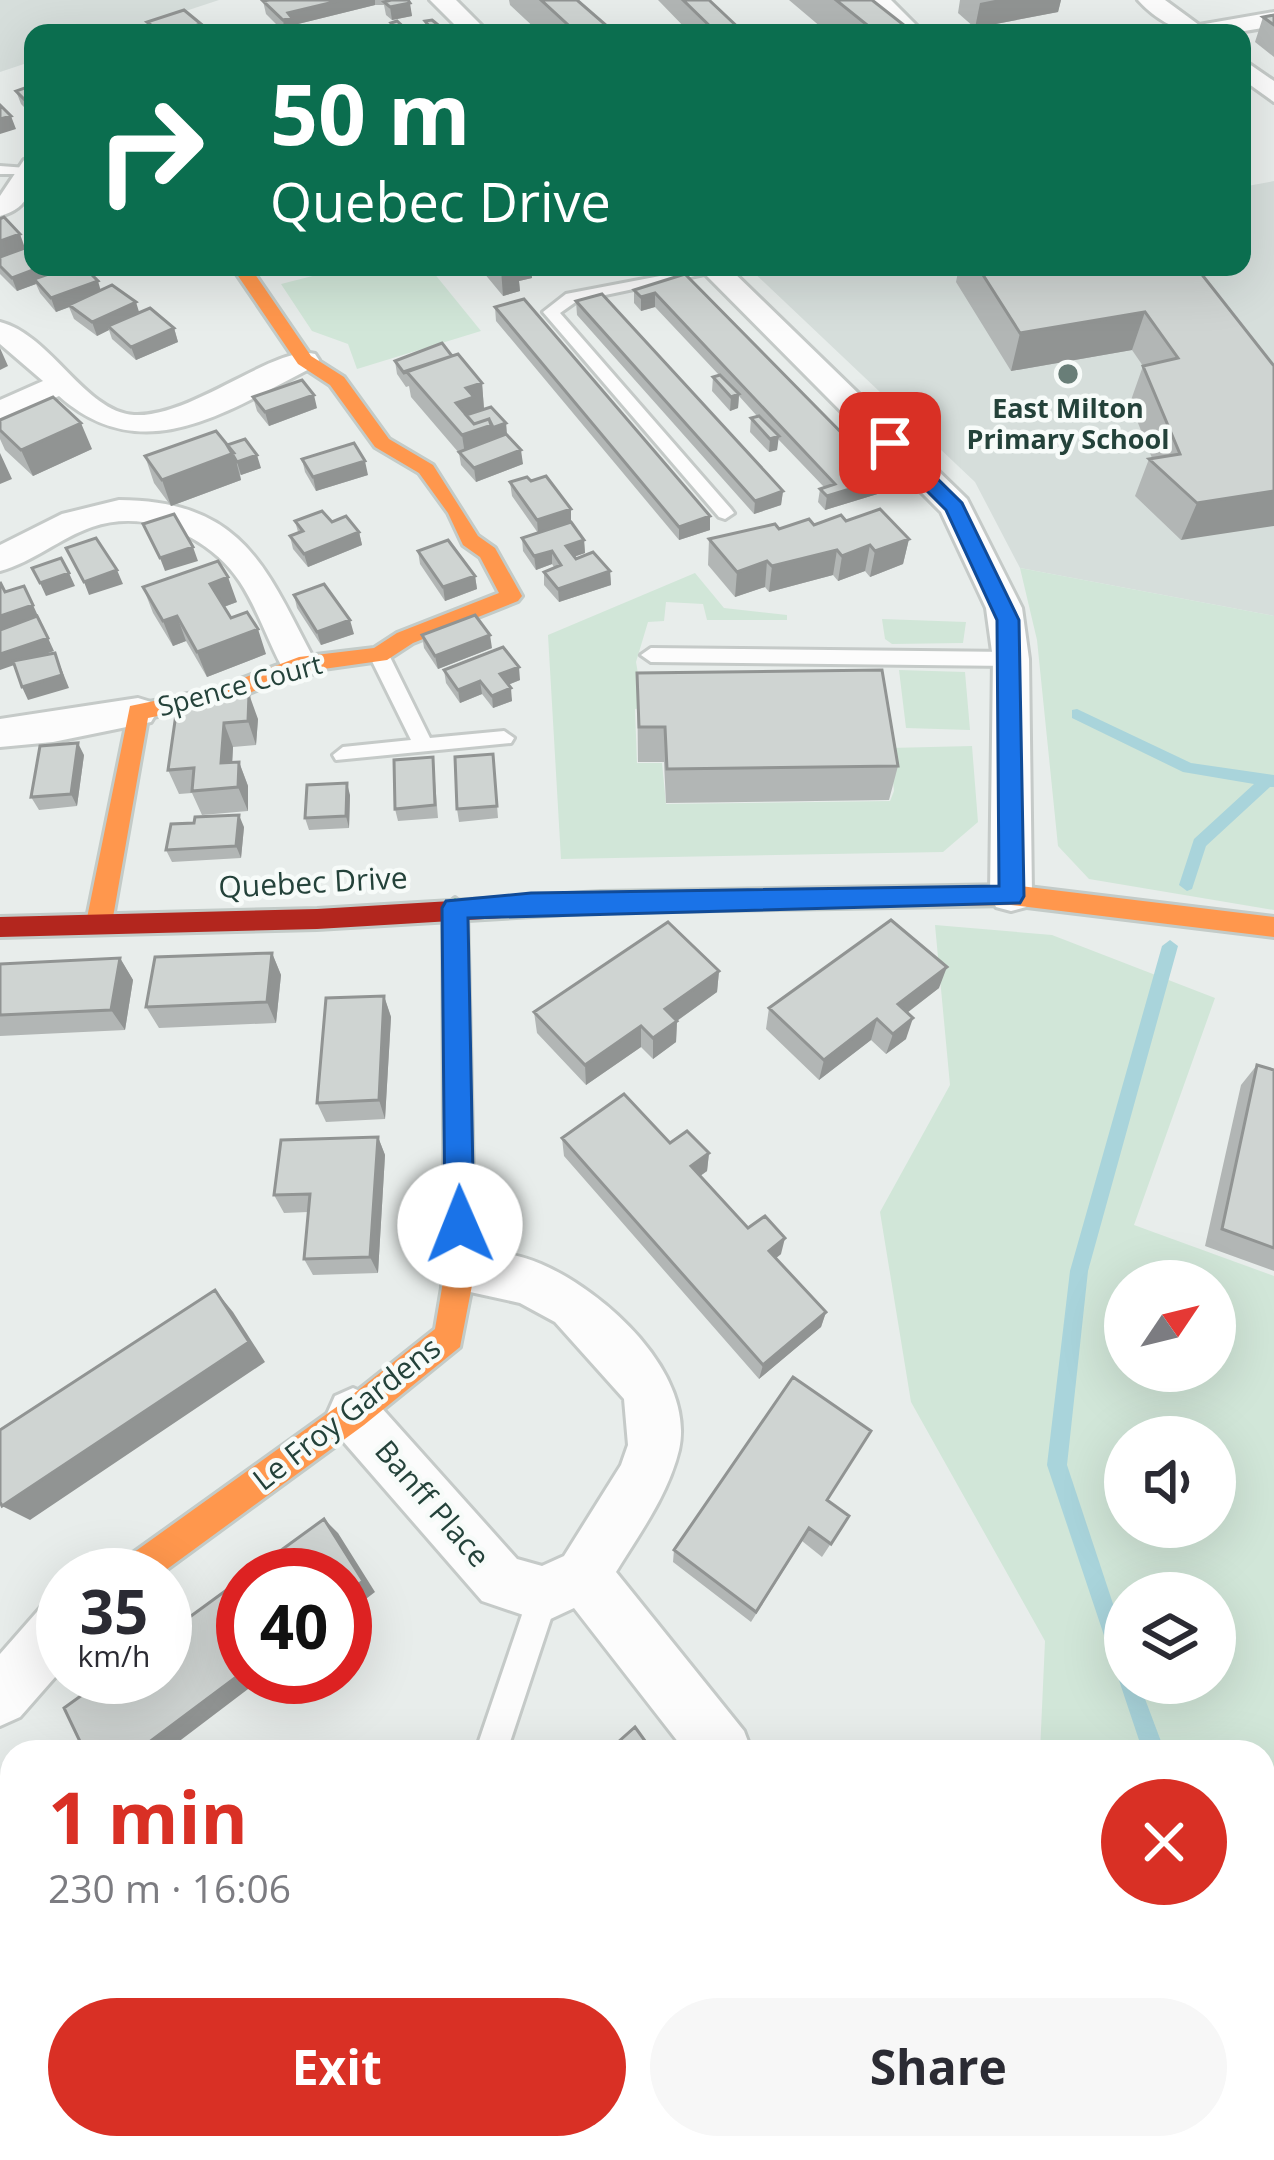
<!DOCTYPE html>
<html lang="en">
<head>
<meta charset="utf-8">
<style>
  body { margin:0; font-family:"Open Sans",sans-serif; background:#f7f7f7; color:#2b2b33; height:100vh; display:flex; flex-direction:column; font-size:45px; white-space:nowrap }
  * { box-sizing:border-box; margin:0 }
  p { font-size:39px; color:#7c7c81 }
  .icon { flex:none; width:66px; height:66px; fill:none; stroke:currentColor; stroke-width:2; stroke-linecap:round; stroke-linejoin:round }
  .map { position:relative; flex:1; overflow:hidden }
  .panel { position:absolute; left:0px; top:1740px; width:1275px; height:420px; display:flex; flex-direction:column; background:#fff; border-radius:36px 36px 0 0; box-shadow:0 12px 48px #0002 }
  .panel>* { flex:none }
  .hud { position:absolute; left:24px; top:24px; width:1227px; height:252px; border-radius:24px; box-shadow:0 12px 48px #0002; background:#0b6e4f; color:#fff; overflow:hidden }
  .needle { width:78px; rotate:55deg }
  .fabs { position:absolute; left:1104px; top:1260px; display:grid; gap:24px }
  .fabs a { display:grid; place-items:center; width:132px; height:132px; border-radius:50%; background:#fff; box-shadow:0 12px 48px #0002; font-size:60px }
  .speed { position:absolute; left:36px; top:1548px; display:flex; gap:24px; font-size:60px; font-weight:700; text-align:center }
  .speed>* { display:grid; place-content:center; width:156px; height:156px; border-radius:50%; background:#fff; box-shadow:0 12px 48px #0002; line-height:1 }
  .speed small { font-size:30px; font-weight:400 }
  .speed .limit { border:18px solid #d22; background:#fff; color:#111 }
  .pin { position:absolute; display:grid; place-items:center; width:102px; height:102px; color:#fff; margin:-51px; border-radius:24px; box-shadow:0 6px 18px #0006 }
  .me { position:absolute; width:132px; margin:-66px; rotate:359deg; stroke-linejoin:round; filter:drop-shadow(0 0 9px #0008) }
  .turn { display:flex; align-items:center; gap:42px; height:252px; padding:0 48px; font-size:54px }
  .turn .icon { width:156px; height:156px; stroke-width:2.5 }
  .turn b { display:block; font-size:84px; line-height:102px }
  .round { display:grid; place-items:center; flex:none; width:126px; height:126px; border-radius:63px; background:#f7f7f7 }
  .overview { display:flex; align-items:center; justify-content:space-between; height:204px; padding:0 48px }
  h1 { font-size:72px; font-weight:700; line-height:90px; color:#d93025 }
  .action { display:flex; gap:24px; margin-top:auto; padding:24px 48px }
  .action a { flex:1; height:138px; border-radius:72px; background:#d93025; color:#fff; font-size:48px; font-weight:700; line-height:138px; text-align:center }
  .action a+a { background:#f7f7f7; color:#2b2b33 }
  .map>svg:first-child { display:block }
</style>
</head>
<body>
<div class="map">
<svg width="1274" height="2160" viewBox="0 0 1274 2160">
  <rect width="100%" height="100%" fill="#e8edeb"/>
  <path fill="#d6dedb" d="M0 0H219L119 33H33V61L0 72Z
    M1274 181V616L1020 568 975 482 748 267H1242V187Z"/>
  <path fill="#d1e6d8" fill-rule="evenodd" d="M348 267H429L481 331 357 369 348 344 312 331 281 284Z
    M1020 568 1274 616V910L1089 879 1058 846 1037 640Z
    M695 573 724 608 787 615V620H707L703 604 666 602 664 621 648 622 636 662 644 708 635 709 637 763H662L666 804 890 801 894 791 890 748 972 746 978 822 943 852 561 859 548 635Z
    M882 619 966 622 963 643 892 644 885 639Z
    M899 670 965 672 970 730 906 728Z
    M935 925 1052 935 1215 998 1134 1225 1274 1276V2160H1218L1212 2148H1263V1752H1040L1045 1641 911 1402 880 1212 950 1085ZM1125 1281H1215V1371H1125ZM1125 1437H1215V1527H1125ZM1125 1593H1215V1683H1125Z"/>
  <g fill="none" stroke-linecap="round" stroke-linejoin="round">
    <path fill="#a9d4db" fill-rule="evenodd" d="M1077 709 1191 763 1274 775V787H1270L1206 846 1192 889 1187 891 1179 885 1194 839 1254 784 1183 772 1072 718V710Z
      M1170 940 1178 946 1088 1271 1067 1465 1125 1640V1683H1139L1165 1752H1143L1047 1465 1070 1271 1162 946Z
      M1263 1955 1271 1959 1274 1965V2001L1266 1997 1263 1992Z"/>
    <defs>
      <path id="lane" d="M0 166 27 168 33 174H0Z
        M707 267 723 270 577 301 560 313 731 509 734 513 725 519 719 517 543 312 566 294Z
        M379 648 389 655 430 738 504 731 514 738 511 743 336 760 333 755 343 747 411 740 369 655Z
        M651 648 1011 652 1021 659 1011 666 651 662 641 655Z
        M544 1579 554 1584 559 1594 510 1742 515 1752H482L478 1744 529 1594 534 1584Z"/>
      <path id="street" d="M430 0H456L489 33H463Z
        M865 0H891L924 33H898Z
        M1138 0H1165L1199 25 1274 12V26C1220 36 1178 44 1138 0Z
        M1242 59 1274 81V102L1242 79Z
        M33 158C33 186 31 208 0 216V196L24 160Z
        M698 267H728L967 499 1022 608 1029 659 1032 895 1026 907 1011 911 996 907 990 895 993 659 986 608 941 512Z
        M0 322C51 335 85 412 134 415 192 418 276 344 315 354L319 360 315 366C230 409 144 472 59 396L0 422V400L43 381 0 344Z
        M119 500C246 501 266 570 317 665L312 674 299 678 286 674C269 645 259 611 240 582 210 536 146 508 92 527 60 538 33 562 0 571V545L62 514Z
        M138 698 151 702 157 712 151 722 53 742 0 747V719Z
        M460 1247C487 1251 516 1253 541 1264 604 1291 696 1373 679 1450 668 1495 640 1533 616 1572L744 1731 752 1752H686L574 1608 544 1622 482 1601 335 1432 327 1414 335 1396 353 1388 371 1396 517 1559 542 1566 564 1556 621 1465 628 1445 624 1399 555 1322 520 1303 443 1286 436 1270 443 1254Z
        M63 1597V1668L20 1717 0 1726V1654L43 1605Z
        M0 1808 12 1813V1890L0 1885Z
        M124 2148H190L195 2160H129Z
        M993 2148H1064L1069 2160H998Z"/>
      <path id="fast" d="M455 898 467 908 472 1132 468 1141 458 1144 448 1141 444 1132 443 908Z"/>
      <path id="slow" d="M232 267H250L311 356 344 377 389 439 433 465 478 536 495 548 522 596 518 601 413 643 387 660 302 672 229 701 148 718 112 923 99 933 86 923 130 706 217 688 299 657 374 648 397 633 499 593 480 557 463 545 448 513 419 473 375 447 330 385 298 364Z
        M1011 885 1274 917V937L1011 905 601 912 589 902 601 892Z
        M458 1120 468 1123 472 1132 475 1270 460 1347 364 1425 159 1575H115L119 1563 342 1403 435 1329 445 1270 444 1132 448 1123Z"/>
      <path id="jam" d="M601 892 613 902 601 912 317 929 0 937V917L317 909Z"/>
    </defs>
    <use href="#lane" stroke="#c5cac8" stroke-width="6"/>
    <use href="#street" stroke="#c5cac8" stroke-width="6"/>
    <use href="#fast" stroke="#c3cbc8" stroke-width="6"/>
    <use href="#slow" stroke="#c3cbc8" stroke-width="6"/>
    <use href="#jam" stroke="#c3cbc8" stroke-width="6"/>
    <use href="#lane" fill="#fcfcfc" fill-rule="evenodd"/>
    <use href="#street" fill="#fcfcfc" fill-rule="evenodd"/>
    <use href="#fast" fill="#63d668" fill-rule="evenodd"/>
    <use href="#slow" fill="#ff974d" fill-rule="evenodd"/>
    <use href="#jam" fill="#b3261e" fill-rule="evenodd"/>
  </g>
  <path fill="#b2b6b5" d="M269 0H408L412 16 392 20 386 15 384 5H375L294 25 295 31 285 33 266 14 263 1Z
    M509 0H577L615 33H540L510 5Z
    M658 0H709L744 33H690Z
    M789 0H872L914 33H828Z
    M960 0H1061L1058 12 975 28 958 13Z
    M1274 15V57L1255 42 1263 17Z
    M147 22 201 24 204 33H150Z
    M33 85V116L21 104 16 91Z
    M0 257 61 270 139 313 174 328 178 342 136 360 112 339 109 330 97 336 74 319 69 307 56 312 40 293 36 284 17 291 0 274Z
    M479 267H534L531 268 532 278 519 281 520 291 503 296Z
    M959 267H1196L1274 366 1181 540 1135 496 1149 459 1152 458 1130 403 1143 366 1132 350 1011 371 956 282Z
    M685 274 884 492 825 510 818 502 820 489 824 487 778 439 777 450 769 452 750 432 751 418 757 416 739 396 738 408 730 411 712 391 713 377 719 375 655 307 641 311 634 303V290Z
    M576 301 783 491 781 505 754 514 577 315Z
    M495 307 710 530 679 540 496 321Z
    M452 356 482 383 484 409 506 423 507 435 523 464 476 482 461 465 459 453 411 397 409 386 406 387 397 374 395 361Z
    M253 397 317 408 269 426 257 411Z
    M0 420 92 449 33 476 5 450 0 439Z
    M227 445 261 468 241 475 240 474 241 480 171 506 154 483 145 456Z
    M302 459 368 475 316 491 305 472Z
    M531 481 571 509V522L584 540 585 553 574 557 610 571 611 585 559 602 544 585V572L554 567 552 564 536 570 523 551 522 538 538 533 512 496 510 482Z
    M295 521 332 522 359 532 362 545 308 567 293 549 290 536 298 532Z
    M846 521 909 539 903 564 870 577 865 571 838 581 833 575 769 592 765 587 735 597 708 565 709 539Z
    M418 551 475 576 477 589 445 601 420 564Z
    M143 587 237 602 224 607 231 618 266 654 207 677 186 641 173 646 153 613Z
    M294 595 354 634 321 645 297 608Z
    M422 635 492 648 438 669 424 648Z
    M444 670 520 680 508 685 512 701 493 708 482 694 460 703 446 683Z
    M637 673 898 766 889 800 666 803 664 762H638Z
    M178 700 258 719 256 745 233 747 232 762H239L248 786V811L202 815 192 793 179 794 168 770Z
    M493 754 498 818 459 822 457 809Z
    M84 755 77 806 39 810 31 797Z
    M433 757 438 818 398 821 395 809Z
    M350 795 349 828 309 830 305 818Z
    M244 827 241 858 172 862 166 850Z
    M272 953 281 975 276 1023 159 1028 146 1007Z
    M120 958 133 980 125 1030 0 1036V964Z
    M719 971 717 992 677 1021 676 1042 653 1059 641 1047 586 1085 537 1033 534 1012Z
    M939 988 907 1013 906 1039 886 1054 871 1040 819 1080 766 1029 769 1008Z
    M384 996 391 1017 385 1119 326 1122 317 1103Z
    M1257 1065 1274 1070V1271L1205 1246 1241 1085Z
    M378 1137 385 1155 378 1273 313 1275 304 1259 308 1212 284 1213 274 1195Z
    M562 1138 670 1143 709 1153 707 1171 700 1176 748 1228 781 1254 776 1258 826 1312 821 1327 759 1379 564 1156Z
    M828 1501 849 1516 822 1557 802 1541 751 1622 673 1562 674 1550Z"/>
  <path fill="#919493" d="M342 0H375V5L294 25 295 31 285 33 283 20 288 13Z
    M995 0H1061L1058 12 975 28 980 3Z
    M410 3 412 16 392 20 390 7Z
    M201 24 203 33H172Z
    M11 116 16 129 0 134V119Z
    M20 234 25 248 0 257V241Z
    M41 267H59L62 275 34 279 36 284 17 291 12 278Z
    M312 267H337L313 274Z
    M509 267H534L531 268 532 278 519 281 520 291 503 296 501 269Z
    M98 281 102 295 56 312 51 298Z
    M655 293V307L641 311V297Z
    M136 302 140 315 108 326 109 330 97 336 92 322Z
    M1145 312 1132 350 1011 371 1020 333Z
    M174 328 178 342 136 360 131 347Z
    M0 348 8 366 0 370Z
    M482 383 484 409 468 426 456 403 466 388Z
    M739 394 738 408 730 411 731 397Z
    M314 395 317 408 269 426 265 412Z
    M81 423 92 449 33 476 21 450Z
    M506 423 507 437 495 451 466 461 462 435 492 425Z
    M779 436 777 450 769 452 770 439Z
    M521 450 523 464 476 482 474 468Z
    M0 453 12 479 0 484Z
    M234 453 241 480 171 506 162 480Z
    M257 455 261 468 241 475 237 462Z
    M365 461 368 475 316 491 313 477Z
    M886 478 884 492 825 510 827 496Z
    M783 491 781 505 754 514 755 501Z
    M1274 491V526L1181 540 1197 503Z
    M571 509V522L538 533 537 520Z
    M710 516V530L679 540V527Z
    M359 532 362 545 308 567 304 554Z
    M909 539 903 564 870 577 875 551Z
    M584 540 585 553 567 559 566 546Z
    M870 545 865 571 838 581 842 556Z
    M193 547 198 561 165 571 160 558Z
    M837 550 833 575 769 592 772 566Z
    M552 551V564L536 570 534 556Z
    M767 561 765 587 735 597 737 572Z
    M117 570 123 584 89 595 84 582Z
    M610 571 611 585 559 602 558 589Z
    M69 573 75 586 46 596 40 583Z
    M475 576 477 589 445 601 443 587Z
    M228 577 237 602 218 609 210 584Z
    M33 605 54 651 0 670V616Z
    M177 616 186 641 173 646 163 621Z
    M350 620 354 634 321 645 317 632Z
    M258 629 266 654 207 677 197 652Z
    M490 635 492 648 438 669 435 656Z
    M55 653 69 688 28 700 22 687Z
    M519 667 520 680 502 687 500 674Z
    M480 681 482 694 460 703 458 690Z
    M511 688 512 701 493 708 492 696Z
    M249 694 258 719 256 745 248 721Z
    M224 723 233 747 231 787 221 763Z
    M78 743 84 755 77 806 71 794Z
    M239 762 248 786V811L238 787Z
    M347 783 350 795 349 828 346 816Z
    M239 815 244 827 241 858 236 846Z
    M272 953 281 975 276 1023 267 1002Z
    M120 958 133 980 125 1030 111 1010Z
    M947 967 939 988 891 1025 898 1004Z
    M719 971 717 992 664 1030 665 1009Z
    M384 996 391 1017 385 1119 379 1100Z
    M913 1018 906 1039 886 1054 893 1034Z
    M877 1019 871 1040 819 1080 824 1060Z
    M677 1021 676 1042 653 1059V1038Z
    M641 1026V1047L586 1085 585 1065Z
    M378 1137 385 1155 378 1273 370 1257Z
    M709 1153 707 1171 689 1184 691 1166Z
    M785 1238 781 1254 765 1267 769 1251Z
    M215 1290 233 1312 265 1362 30 1520 2 1506Z
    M826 1312 821 1327 759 1379 763 1365Z
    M324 1519 338 1533 375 1592 345 1615V1595Z
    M243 1672V1677H264L165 1752H136Z"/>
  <path fill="#cfd4d2" stroke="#919493" stroke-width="3" d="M269 0H342L288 13 292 18 283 20 263 1Z
    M391 0H408L410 3 390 7 384 2Z
    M541 0H577L615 33H577Z
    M683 0H709L744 33H717Z
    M836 0H872L914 33H877Z
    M184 10 201 24 172 33H161L147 22Z
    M1274 15V25L1263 17Z
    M432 20 448 33H393L391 31 398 30 391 23 397 21 408 31 429 26 425 21Z
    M33 85V104L30 105 16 91Z
    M0 105 11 116 0 119Z
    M4 217 20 234 0 241V219Z
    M33 245V267H41L12 278 0 266V257Z
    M69 267H84L98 281 51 298 34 279Z
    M978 267H1196L1274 366V491L1197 503 1149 459 1180 454 1143 366 1178 358 1145 312 1020 333Z
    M685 274 886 478 827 496 820 489 835 484 655 293 641 297 634 290Z
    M112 285 136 302 92 322 69 305Z
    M602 294 783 491 755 501 576 301Z
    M524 299 710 516 679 527 495 307Z
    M150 308 174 328 131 347 108 326Z
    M442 343 452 356 404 373 395 361Z
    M458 354 482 383 466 388 474 397 456 403 474 424 489 419 492 425 462 435 406 371Z
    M720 375 739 394 731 397 713 377Z
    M302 380 314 395 265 412 253 397Z
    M53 397 81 423 21 450 0 430V420Z
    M491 407 506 423 492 428 489 419 474 424 466 415Z
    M759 416 779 436 770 439 751 418Z
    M216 431 234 453 162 480 145 456Z
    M506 434 521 450 474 468 459 452Z
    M245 439 257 455 237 462 227 445Z
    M354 443 365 461 313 477 302 459Z
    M546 476 571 509 537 520 510 482 527 477 531 481Z
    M880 509 909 539 875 551 870 545 842 556 837 550 772 566 767 561 737 572 709 539 775 524 779 529 809 519 814 525 841 515 846 521Z
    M322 511 332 522 346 516 359 532 304 554 290 536 303 531 295 521Z
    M174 514 193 547 160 558 143 524Z
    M571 522 584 540 566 546 576 559 593 552 610 571 558 589 544 572 561 565 552 551 534 556 522 538Z
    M96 538 117 570 84 582 66 548Z
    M448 540 475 576 443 587 418 551Z
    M61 558 69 573 40 583 32 568Z
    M218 561 228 577 210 584 231 618 247 612 258 629 197 652 177 616 163 621 143 587Z
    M0 582 5 592 24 586 33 605 0 616Z
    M324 584 350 620 317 632 294 595Z
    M475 615 490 635 435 656 422 635Z
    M37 616 48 638 0 654V630Z
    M503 647 519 667 500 674 511 688 492 696 480 681 458 690 444 670Z
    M55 653 62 675 22 687 13 661Z
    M882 670 898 766 667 769 665 727H639L637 673Z
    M249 694 248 721 224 723 221 763 239 762 238 787 192 791 194 768 168 770 178 700Z
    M78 743 71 794 31 797 40 746Z
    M493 754 497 806 457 809 455 757Z
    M433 757 435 805 395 809 394 760Z
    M347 783 346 816 305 818 307 785Z
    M239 815 236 846 166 850 171 824 194 823 195 817Z
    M891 920 947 967 898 1004 913 1018 893 1034 877 1019 824 1060 769 1008Z
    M668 922 719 971 665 1009 677 1021 653 1038 641 1026 585 1065 534 1012Z
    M272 953 267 1002 146 1007 155 957Z
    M120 958 111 1010 0 1015V964Z
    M384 996 379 1100 317 1103 326 998Z
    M1257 1065 1274 1070V1248L1222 1229Z
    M624 1094 670 1143 687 1131 709 1153 691 1166 748 1228 765 1216 785 1238 769 1251 826 1312 763 1365 562 1138Z
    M378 1137 370 1257 304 1259 310 1194 274 1195 281 1140Z
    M215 1290 249 1342 2 1506 0 1502V1430Z
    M793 1377 871 1431 827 1500 849 1516 831 1544 809 1528 756 1612 674 1550Z
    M324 1519 363 1581 345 1595V1575H247Z
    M243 1578V1672L136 1752H85L64 1708 107 1677H165V1635Z
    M635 1727 653 1752H607Z
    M244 2148H317L303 2160H250Z
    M758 2148H876L884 2160H765Z"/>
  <path fill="#1a73e8" stroke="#114b97" stroke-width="3" d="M883 439H897L962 503 1019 620 1024 896 1020 903 468 918 474 1225 470 1234 460 1238 449 1234 445 1225 442 908 446 901 531 893 999 886 997 620 946 510 883 447Z"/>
  <circle fill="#697e78" stroke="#f7fbf9" stroke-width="4.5" cx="1068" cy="374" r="12"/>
  <g text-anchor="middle" stroke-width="9" stroke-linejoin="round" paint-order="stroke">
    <g font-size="27" font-weight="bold" fill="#24423a" stroke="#f7fbf9">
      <text x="1068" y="418">East Milton<tspan x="1068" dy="31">Primary School</tspan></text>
    </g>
    <g font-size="27" fill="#24423a" stroke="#f7fbf9">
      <text transform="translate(240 686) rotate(-15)" y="9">Spence Court</text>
    </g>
    <g font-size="30" fill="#24423a" stroke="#f7fbf9">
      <text transform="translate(313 883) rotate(-3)" y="10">Quebec Drive</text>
      <text transform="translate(347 1414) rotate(-38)" y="10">Le Froy Gardens</text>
      <text transform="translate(432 1504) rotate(49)" y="10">Banff Place</text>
    </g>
  </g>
</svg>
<div class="fabs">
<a><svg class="needle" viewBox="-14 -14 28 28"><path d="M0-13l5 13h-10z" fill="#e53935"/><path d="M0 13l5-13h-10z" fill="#7c7c81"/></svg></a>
<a><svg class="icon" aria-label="sound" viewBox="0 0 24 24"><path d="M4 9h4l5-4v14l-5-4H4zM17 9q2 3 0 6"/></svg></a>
<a><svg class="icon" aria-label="layers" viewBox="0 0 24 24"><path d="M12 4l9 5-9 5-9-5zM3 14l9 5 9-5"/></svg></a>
</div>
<div class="speed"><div>35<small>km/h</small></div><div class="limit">40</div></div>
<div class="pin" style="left:890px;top:443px;background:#d93025"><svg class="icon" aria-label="arrive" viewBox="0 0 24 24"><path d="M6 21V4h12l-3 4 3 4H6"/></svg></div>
<svg class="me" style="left:460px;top:1225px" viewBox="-20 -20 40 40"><circle r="19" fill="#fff"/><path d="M0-13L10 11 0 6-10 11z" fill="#1a73e8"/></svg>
<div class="hud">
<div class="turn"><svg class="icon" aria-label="right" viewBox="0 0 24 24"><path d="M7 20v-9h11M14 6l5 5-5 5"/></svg><div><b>50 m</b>Quebec Drive</div></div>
</div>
<section class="panel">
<div class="overview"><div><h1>1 min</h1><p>230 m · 16:06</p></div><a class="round" style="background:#d93025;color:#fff"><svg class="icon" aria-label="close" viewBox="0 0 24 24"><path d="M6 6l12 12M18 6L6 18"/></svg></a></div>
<div class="action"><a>Exit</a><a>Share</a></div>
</section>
</div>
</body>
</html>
